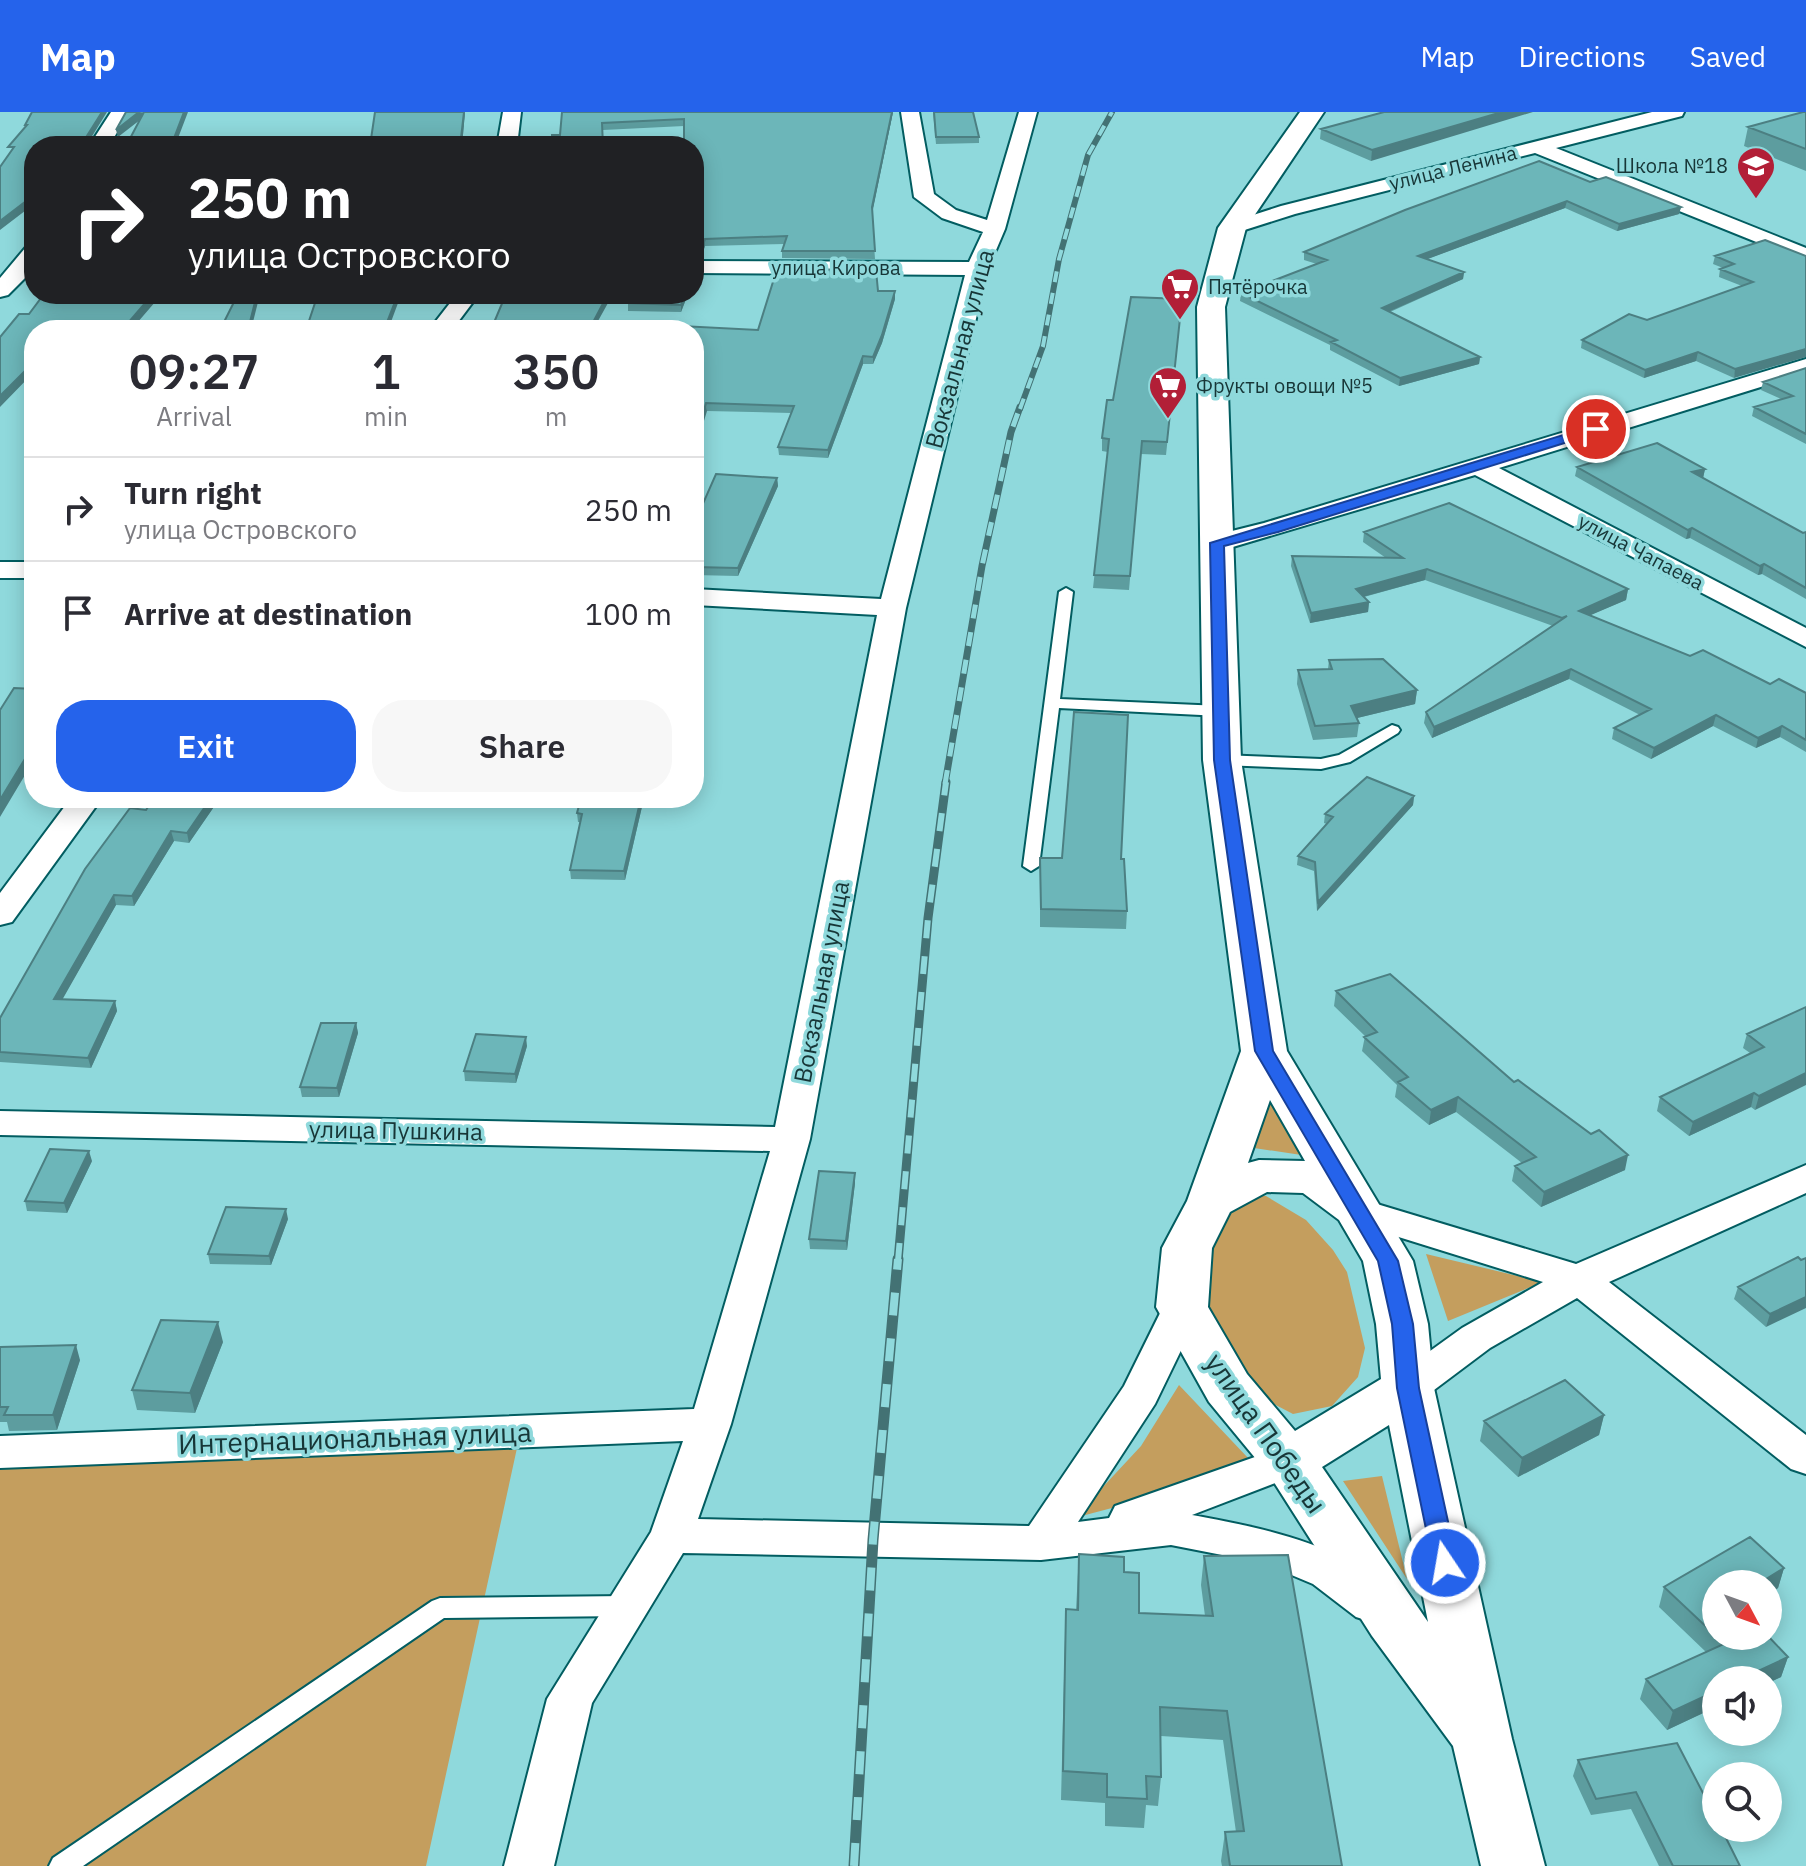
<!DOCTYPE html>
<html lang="en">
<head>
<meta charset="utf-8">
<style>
  body { margin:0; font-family:"IBM Plex Sans",sans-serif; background:#f7f7f7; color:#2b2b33; height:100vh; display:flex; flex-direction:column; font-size:30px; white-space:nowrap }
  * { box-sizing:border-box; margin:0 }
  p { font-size:26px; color:#7c7c81 }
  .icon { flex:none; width:44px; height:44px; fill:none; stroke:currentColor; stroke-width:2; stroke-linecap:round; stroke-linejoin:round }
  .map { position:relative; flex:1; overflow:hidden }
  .panel { position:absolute; left:24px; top:208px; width:680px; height:488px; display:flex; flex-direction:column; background:#fff; border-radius:32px; box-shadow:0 4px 20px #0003 }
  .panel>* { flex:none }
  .hud { position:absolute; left:24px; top:24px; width:680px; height:168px; border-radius:32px; box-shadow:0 4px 20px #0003; background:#202124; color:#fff; overflow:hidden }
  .needle { width:52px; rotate:131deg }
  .controls { position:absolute; left:1702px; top:1458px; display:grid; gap:16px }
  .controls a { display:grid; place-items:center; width:80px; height:80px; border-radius:50%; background:#fff; box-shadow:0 4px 20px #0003; font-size:40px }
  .pin { position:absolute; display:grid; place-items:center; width:68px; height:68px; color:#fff; margin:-34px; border:4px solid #fff; border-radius:50%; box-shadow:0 2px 8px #0007 }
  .me { position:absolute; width:88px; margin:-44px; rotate:348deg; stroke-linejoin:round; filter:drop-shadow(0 0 6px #0008) }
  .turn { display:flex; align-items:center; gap:28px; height:168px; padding:0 32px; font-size:36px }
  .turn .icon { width:104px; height:104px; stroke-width:2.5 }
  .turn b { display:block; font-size:56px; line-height:68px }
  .eta { display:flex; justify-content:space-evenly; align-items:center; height:136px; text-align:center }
  .eta b { font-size:48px; font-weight:600; line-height:56px }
  .action { display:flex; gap:16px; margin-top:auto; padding:16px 32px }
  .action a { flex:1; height:92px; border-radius:32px; background:#2563eb; color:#fff; font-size:32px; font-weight:600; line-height:92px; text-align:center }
  .action a+a { background:#f7f7f7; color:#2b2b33 }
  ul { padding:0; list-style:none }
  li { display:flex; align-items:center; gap:24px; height:104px; padding:0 32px; border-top:2px solid #e1e1e2 }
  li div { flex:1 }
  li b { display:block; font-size:30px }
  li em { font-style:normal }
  header { display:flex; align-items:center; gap:48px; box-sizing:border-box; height:112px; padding:0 40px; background:#2563eb; color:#fff }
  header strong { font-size:38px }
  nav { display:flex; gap:44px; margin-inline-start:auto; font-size:28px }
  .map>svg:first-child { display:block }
</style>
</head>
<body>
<header>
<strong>Map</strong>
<nav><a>Map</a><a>Directions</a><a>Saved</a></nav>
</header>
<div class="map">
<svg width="1806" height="1754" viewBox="0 0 1806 1754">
  <rect width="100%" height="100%" fill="#8fd9dc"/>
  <path fill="#c49e5e" d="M1275 982 1308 1044 1241 1034Z
    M1245 1084H1266L1306 1108 1333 1138 1347 1160 1365 1236 1358 1265 1332 1294 1293 1302 1253 1281 1208 1204 1202 1156 1224 1098Z
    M1426 1142 1543 1170 1448 1209Z
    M1179 1273 1249 1347 1146 1387 1074 1406 1141 1334Z
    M517 1336 426 1754H0V1357Z
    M1382 1364 1407 1467 1343 1369Z"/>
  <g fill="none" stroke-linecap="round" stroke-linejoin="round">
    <defs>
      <path id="lane" d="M1066 476 1073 480 1060 587 1221 594 1229 599 1221 604 1059 596 1039 754 1031 759 1023 754 1059 480Z
        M1392 613 1398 615 1400 618 1398 621 1350 650 1321 657 1222 653 1214 648 1222 643 1321 647 1339 643Z
        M627 1484 635 1487 639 1494 635 1501 627 1504 444 1506 83 1754H49L53 1746 432 1489 440 1486Z"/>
      <path id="street" d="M111 0H129L109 34H89Z
        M503 0H521L517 34H497Z
        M901 0H919L934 82 956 98 987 108 1019 0H1037L1005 117 988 157 906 496 810 1027 731 1312 698 1407 1029 1414 1124 1274 1168 1185 1182 1181 1196 1185 1202 1195 1155 1292 1078 1410 1109 1406 1115 1394 1289 1333 1304 1338 1310 1349 1304 1360 1192 1403C1251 1414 1365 1434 1394 1492L1388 1505 1372 1510 1356 1505 1313 1472 1263 1451 1171 1433 1041 1448 683 1441 592 1591 554 1754H504L547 1587 651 1420 683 1329 0 1356V1324L694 1297 770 1039 0 1023V999L775 1015 877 503 694 493V477L881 487 965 163 694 161V149L969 150 983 120 942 106 914 85Z
        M1652 0H1684L1682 4 1556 36 1806 136V150L1535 41 1295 102 1232 122 1222 116 1225 112 1281 94Z
        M34 134V157L8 183 0 185V166L26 135Z
        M457 182H479L452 218H429Z
        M1806 247V261L1499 356 1806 516V535L1475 363 1226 437H1208L1204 431 1208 425 1264 411Z
        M0 450H34V466H0Z
        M71 686H102L12 810 0 813V781Z
        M1806 1053V1081L1609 1170 1806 1323V1362L1791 1357 1577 1186 1490 1236 1422 1287 1408 1291 1394 1287 1388 1276 1394 1265 1462 1216 1543 1170 1344 1108 1338 1099 1344 1090 1357 1086 1576 1152Z"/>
      <path id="secondary" d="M1300 0H1324L1246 116 1225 195 1241 648 1287 939 1413 1149 1428 1212 1434 1276 1512 1627 1545 1754H1481L1453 1634 1372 1524 1270 1364 1209 1290 1156 1195 1162 1136 1187 1089 1241 939 1203 648 1197 195 1218 116ZM1270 988 1305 1049 1259 1048 1248 1051ZM1267 1080 1303 1081 1339 1108 1363 1149 1376 1212 1381 1267 1295 1319 1247 1262 1208 1195 1212 1136 1230 1100ZM1389 1313 1428 1510 1322 1355Z"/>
    </defs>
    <use href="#lane" stroke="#025d61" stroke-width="4"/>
    <use href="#street" stroke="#025d61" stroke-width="4"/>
    <use href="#secondary" stroke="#025d61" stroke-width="4"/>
    <use href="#lane" fill="#fff" fill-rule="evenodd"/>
    <use href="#street" fill="#fff" fill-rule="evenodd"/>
    <use href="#secondary" fill="#fff" fill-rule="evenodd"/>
    <defs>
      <path id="rail-far3" d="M1020 297 1043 234 1059 147 1088 43 1112 0"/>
      <path id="rail-far2" d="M945 672 982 454 1011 320 1020 295"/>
      <path id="rail-far1" d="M898 1149 928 806 946 670"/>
      <path id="rail" d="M854 1754 873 1428 898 1147"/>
    </defs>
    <use href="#rail-far3" stroke="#437274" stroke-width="6"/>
    <use href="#rail-far2" stroke="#437274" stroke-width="7"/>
    <use href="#rail-far1" stroke="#437274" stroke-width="9"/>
    <use href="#rail" stroke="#437274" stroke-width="11"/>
    <use href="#rail-far3" stroke="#8fd9dc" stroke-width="4" stroke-dasharray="11" stroke-linecap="butt"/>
    <use href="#rail-far2" stroke="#8fd9dc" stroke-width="5" stroke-dasharray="14" stroke-linecap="butt"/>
    <use href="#rail-far1" stroke="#8fd9dc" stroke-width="6" stroke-dasharray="18" stroke-linecap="butt"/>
    <use href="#rail" stroke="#8fd9dc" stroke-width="8" stroke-dasharray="23" stroke-linecap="butt"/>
  </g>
  <path fill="#5d9d9f" d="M375 0H465L462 34H372L371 27Z
    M562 0H893L872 101 875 147 782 146V139L784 132 705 134 701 146 684 14 603 18 560 23Z
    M933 0H973L979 25V31L936 32Z
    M1384 0 1371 49 1320 27 1321 17Z
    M1806 0V59L1744 34 1748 15Z
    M1590 70 1681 95 1679 102 1617 119 1565 96 1427 147 1464 160 1463 167 1390 200 1480 245 1479 252 1399 274 1330 238V233L1240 189 1241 181 1317 152 1304 148V140Z
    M1765 128 1734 266 1696 249 1644 266 1581 236 1582 228 1647 208 1742 174 1719 165 1720 157 1723 156 1713 152 1715 144Z
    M878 179H895V187L882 231 873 252H863L828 346 779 343 778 335 791 301 707 299 694 218H758Z
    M318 182H415L414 184Z
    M688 182 681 200 628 199V191Z
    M1182 187 1166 343 1141 342 1129 478 1093 476 1108 340 1102 339V326L1113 288Z
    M1806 256V332L1752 304 1754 295 1781 287 1761 278 1763 270Z
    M1577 355 1705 357 1703 366 1803 421 1806 420V487L1762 462 1758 463 1690 426 1686 427 1575 364Z
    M777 366 778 374 738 464 694 463V412Z
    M1364 420 1628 477 1626 488 1590 503 1690 544 1770 572 1806 581V640L1780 625 1756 636 1713 614 1651 647 1612 627 1614 616 1640 603 1569 567 1432 626 1424 611 1426 600 1553 514 1425 468 1364 485 1369 490 1368 500 1310 511 1291 454 1292 444 1386 446 1363 430Z
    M1329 548 1417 578 1415 592 1357 606 1359 611 1357 625 1313 628 1297 572 1298 558 1328 557Z
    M1414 684 1413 693 1317 799 1314 759 1297 753 1298 744 1327 712 1324 711 1325 702Z
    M154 686H220L189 731 174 729 134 794 116 793 62 887 115 889 117 899 91 956 0 950V906Z
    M581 686H644L625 768 571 767 570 758 580 710H578L577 701Z
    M1040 746 1121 747 1127 799 1126 817 1040 815Z
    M1336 879 1514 970 1625 1058 1541 1095 1512 1069 1515 1054 1522 1051 1456 1000 1429 1013 1395 985 1397 973 1362 939 1365 924 1334 894Z
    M1806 895 1755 998 1751 995 1689 1024 1657 999 1660 985 1750 941 1743 936 1747 922Z
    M356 911 358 921 339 985H302L300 975Z
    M527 934 516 971 465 969 464 959Z
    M92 1049 67 1101 27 1099 25 1089Z
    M855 1061V1071L847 1138 810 1137 809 1127Z
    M288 1107 271 1153 210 1152 208 1142Z
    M1801 1148 1766 1215 1734 1187 1738 1175Z
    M223 1230 195 1301 137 1298 132 1278Z
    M0 1235 80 1248 57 1318 9 1319 7 1310H0Z
    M1604 1303 1599 1323 1518 1365 1480 1329 1484 1309Z
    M1079 1442 1124 1460 1139 1501 1205 1504 1201 1473 1204 1444 1342 1754H1222L1221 1749 1225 1720H1236L1223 1628 1161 1624V1665L1158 1694 1146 1693 1144 1716 1105 1714V1691L1061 1688 1065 1526 1066 1497 1076 1498Z
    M1784 1456 1778 1476 1768 1482V1472H1716L1788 1545 1781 1565 1768 1571V1568H1716V1595L1667 1618 1640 1587 1646 1567 1706 1540 1659 1495 1664 1475Z
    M1677 1631 1740 1754H1659L1631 1697 1591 1703 1573 1664 1578 1648Z"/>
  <path fill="#4c7f82" d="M102 0H107L86 34 85 27Z
    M139 0 149 1 118 25 116 18Z
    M184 0H188L175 34H171Z
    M464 0H465L462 34 461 26Z
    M892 0H893L872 102V95Z
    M1502 0H1533L1371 49 1372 38Z
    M34 83V92L0 118V109Z
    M1567 89 1565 96 1417 151 1418 144Z
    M1681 95 1679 102 1617 119 1619 112Z
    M705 127V134L701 146 694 148V141Z
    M1464 160 1463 167 1381 203 1382 196Z
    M895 179V187L882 231 873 252V245Z
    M153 182H162L131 218H122Z
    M257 182H260L251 218H248Z
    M398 182H400L401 183 388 218H384Z
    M608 182H613L593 218H589Z
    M685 182H688L681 200V193Z
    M1806 237V245L1734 266 1735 257Z
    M1698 240 1696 249 1644 266 1645 258Z
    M863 244V252L828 346V338Z
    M1480 245 1479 252 1399 274 1400 266Z
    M34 250V260L0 295V284Z
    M706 291 707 299 694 342V333Z
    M1705 357 1703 366 1692 360Z
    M777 366 778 374 738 464V456Z
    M1692 416 1690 426 1686 427 1688 418Z
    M1764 452 1762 462 1758 463 1760 454Z
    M1427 457 1425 468 1355 487 1356 477Z
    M1628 477 1626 488 1577 509 1579 499Z
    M1369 490 1368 500 1310 511 1311 501Z
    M1571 557 1569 567 1432 626 1434 615Z
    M1417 578 1415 592 1349 608 1351 594Z
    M1716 603 1713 614 1651 647 1654 636Z
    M1782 614 1780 625 1756 636 1758 626Z
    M34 632V648L0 705V688Z
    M1414 684 1413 693 1317 799 1318 790Z
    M211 686H220L189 731 187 721Z
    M641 686H644L625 768 624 759Z
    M171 719 174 729 134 794 132 784Z
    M114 783 116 793 57 897 54 887Z
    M115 889 117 899 91 956 88 946Z
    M356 911 358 921 339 985 337 976Z
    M526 925 527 934 516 971 515 962Z
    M1806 961V973L1755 998 1759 984Z
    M1754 981 1751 995 1689 1024 1693 1010Z
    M1458 985 1456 1000 1429 1013 1431 998Z
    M89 1039 92 1049 67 1101 64 1091Z
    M1628 1043 1625 1058 1541 1095 1544 1080Z
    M855 1061V1071L847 1138 846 1129Z
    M286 1097 288 1107 271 1153 269 1144Z
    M1806 1185V1196L1766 1215 1770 1202Z
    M218 1210 223 1230 195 1301 190 1281Z
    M76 1233 80 1248 57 1318 53 1303Z
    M1604 1303 1599 1323 1518 1365 1522 1346Z
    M1784 1456 1778 1476 1768 1482V1472H1758Z
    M1788 1545 1781 1565 1768 1571V1568H1739Z
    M1716 1579V1595L1667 1618 1673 1599Z"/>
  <path fill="#6cb6b9" stroke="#4c7f82" stroke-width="2" d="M32 0H102L85 27 101 30 96 34H34V83L0 109V55L14 35H8L27 13H25Z
    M126 0H139L116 18Z
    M144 0H184L171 34H126Z
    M375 0H464L461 26 371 27Z
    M562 0H892L872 95 875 139H782L787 124 705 127 701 139 694 141V34H684V7L602 11 603 34H552V23H560Z
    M934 0H973L979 25H936Z
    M1384 0H1502L1372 38 1321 17Z
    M1803 0H1806V37L1748 15Z
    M1539 49 1590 70 1606 65 1681 95 1619 112 1567 89 1418 144 1464 160 1382 196 1480 245 1400 266 1331 230 1337 228 1241 181 1327 148 1304 140 1405 98Z
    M1765 128 1806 144V237L1735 257 1698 240 1645 258 1582 228 1629 202 1647 208 1753 170 1720 157 1734 152 1715 144Z
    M777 157 876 158 878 179H895L882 223 873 245 863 244 828 338 778 335 794 294 706 291 694 333V218H680L681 214 758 218Z
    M44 182H153L122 218H34V250L0 284V225L19 202H29Z
    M238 182H257L248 218H220Z
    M318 182H398L384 218H306Z
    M506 182H608L589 218H484L488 213H493Z
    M629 182H685L681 193 628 191Z
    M1131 185 1182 187 1167 330 1142 329 1130 464 1094 463 1109 327 1102 326 1107 288H1113Z
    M1806 256V322L1754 295 1793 284 1763 270Z
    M1657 331 1705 357 1692 360 1803 421 1806 420V476L1764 452 1760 454 1692 416 1688 418 1577 355Z
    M716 362 777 366 738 456 694 455V412Z
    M1449 391 1628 477 1579 499 1690 544 1703 538 1770 572 1779 567 1806 581V628L1782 614 1758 626 1716 603 1654 636 1614 616 1651 597 1571 557 1434 615 1426 600 1567 504 1562 506 1427 457 1356 477 1369 490 1311 501 1292 444 1403 446 1364 420Z
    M1383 547 1417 578 1351 594 1359 611 1315 614 1298 558 1332 557 1329 548Z
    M14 576 34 577V632L0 688V598Z
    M1074 600 1128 603 1121 747H1124L1127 799 1041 797 1040 746H1062Z
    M1367 665 1414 684 1318 790 1315 750 1298 744 1333 705 1325 702Z
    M154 686H211L187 721 171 719 132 784 114 783 54 887 115 889 88 946 0 940V906L85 757 130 696 146 698Z
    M581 686H641L624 759 570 758 582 702 577 701Z
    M1390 862 1514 970 1518 968 1591 1022 1599 1018 1628 1043 1544 1080 1515 1054 1536 1045 1458 985 1431 998 1398 970 1408 965 1364 925 1377 920 1336 879Z
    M1806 895V961L1759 984 1754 981 1693 1010 1660 985 1764 935 1747 922Z
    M321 911H356L337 976 300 975Z
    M476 922 526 925 515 962 464 959Z
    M50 1037 89 1039 64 1091 25 1089Z
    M819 1059 855 1061 846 1129 809 1127Z
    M226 1095 286 1097 269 1144 208 1142Z
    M1798 1145 1801 1148 1806 1146V1185L1770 1202 1738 1175Z
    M161 1208 218 1210 190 1281 132 1278Z
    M76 1233 53 1303H4L8 1295H0V1235Z
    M1565 1268 1604 1303 1522 1346 1484 1309Z
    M1750 1425 1784 1456 1758 1472H1716V1524L1664 1475Z
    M1079 1442 1124 1445V1460L1139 1461V1501L1213 1504 1204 1444 1288 1443 1342 1754H1230L1225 1720 1244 1719 1227 1599 1160 1595 1161 1665 1146 1664 1147 1687 1107 1685V1662L1063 1659 1066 1497 1078 1498Z
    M1716 1524H1768L1788 1545 1739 1568H1716V1579L1673 1599 1646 1567 1724 1532Z
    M1677 1631 1716 1706V1716H1721L1740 1754H1673L1636 1680 1596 1687 1578 1648Z"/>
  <path fill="#2563eb" stroke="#184099" stroke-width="2" d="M1596 313 1602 317 1600 320 1278 420 1224 434 1230 648 1273 939 1398 1149 1413 1212 1419 1276 1457 1451 1453 1458 1445 1461 1436 1458 1433 1451 1397 1276 1392 1212 1378 1149 1255 939 1214 648 1210 431Z"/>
  <defs>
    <symbol id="school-pin" viewBox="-11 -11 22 30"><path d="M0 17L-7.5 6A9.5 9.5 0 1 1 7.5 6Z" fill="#b21f37" stroke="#8fd9dc"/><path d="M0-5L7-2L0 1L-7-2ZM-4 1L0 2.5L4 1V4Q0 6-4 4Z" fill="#fff"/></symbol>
    <symbol id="supermarket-pin" viewBox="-11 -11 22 30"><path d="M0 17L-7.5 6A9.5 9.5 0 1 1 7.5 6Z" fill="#b21f37" stroke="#8fd9dc"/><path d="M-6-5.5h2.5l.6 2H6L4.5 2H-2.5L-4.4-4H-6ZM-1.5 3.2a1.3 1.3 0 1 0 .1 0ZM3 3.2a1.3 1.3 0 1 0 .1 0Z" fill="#fff"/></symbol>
  </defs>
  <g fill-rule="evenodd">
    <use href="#school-pin" x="1734" y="32" width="44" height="60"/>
    <use href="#supermarket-pin" x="1158" y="153" width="44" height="60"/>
    <use href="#supermarket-pin" x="1146" y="252" width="44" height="60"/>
  </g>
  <g text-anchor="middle" stroke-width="7" stroke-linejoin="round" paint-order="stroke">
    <g font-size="20" fill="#173637" stroke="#8fd9dc" text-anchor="start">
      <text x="1728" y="61" text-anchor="end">Школа №18</text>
      <text x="1208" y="182">Пятёрочка</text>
      <text x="1196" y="281">Фрукты овощи №5</text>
    </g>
    <g font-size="20" fill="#173637" stroke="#8fd9dc">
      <text transform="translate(1453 56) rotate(-14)" y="7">улица Ленина</text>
      <text x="836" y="163">улица Кирова</text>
      <text transform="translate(1641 440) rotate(28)" y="7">улица Чапаева</text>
    </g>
    <g font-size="24" fill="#173637" stroke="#8fd9dc">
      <text transform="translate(960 237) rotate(-75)" y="8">Вокзальная улица</text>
      <text transform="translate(822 870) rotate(-79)" y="8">Вокзальная улица</text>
      <text transform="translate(396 1019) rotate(1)" y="8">улица Пушкина</text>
    </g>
    <g font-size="28" fill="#173637" stroke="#8fd9dc">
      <text transform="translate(1266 1321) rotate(55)" y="10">улица Победы</text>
      <text transform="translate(355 1326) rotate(-2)" y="10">Интернациональная улица</text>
    </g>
  </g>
</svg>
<div class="controls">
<a><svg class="needle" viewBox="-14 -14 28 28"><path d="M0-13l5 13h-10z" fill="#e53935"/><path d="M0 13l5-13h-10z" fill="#7c7c81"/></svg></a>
<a><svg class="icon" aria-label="sound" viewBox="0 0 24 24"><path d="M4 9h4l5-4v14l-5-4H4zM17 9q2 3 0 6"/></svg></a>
<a><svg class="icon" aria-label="search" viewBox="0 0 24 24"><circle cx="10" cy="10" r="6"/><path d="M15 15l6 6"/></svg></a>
</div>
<div class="pin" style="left:1596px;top:317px;background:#d93025"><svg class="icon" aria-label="arrive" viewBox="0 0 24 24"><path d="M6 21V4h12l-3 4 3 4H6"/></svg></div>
<svg class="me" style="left:1445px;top:1451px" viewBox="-20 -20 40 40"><circle r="17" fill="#2563eb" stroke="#fff" stroke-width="3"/><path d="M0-11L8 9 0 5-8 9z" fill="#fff"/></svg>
<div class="hud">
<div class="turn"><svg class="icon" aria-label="right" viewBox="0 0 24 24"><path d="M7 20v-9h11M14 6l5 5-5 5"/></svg><div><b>250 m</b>улица Островского</div></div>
</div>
<section class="panel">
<div class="eta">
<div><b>09:27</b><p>Arrival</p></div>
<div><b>1</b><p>min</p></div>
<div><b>350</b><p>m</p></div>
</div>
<ul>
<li><svg class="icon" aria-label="right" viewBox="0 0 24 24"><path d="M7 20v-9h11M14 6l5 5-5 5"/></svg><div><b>Turn right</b><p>улица Островского</p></div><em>250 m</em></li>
<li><svg class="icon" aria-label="arrive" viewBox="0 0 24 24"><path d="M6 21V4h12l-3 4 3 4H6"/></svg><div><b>Arrive at destination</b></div><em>100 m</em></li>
</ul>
<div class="action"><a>Exit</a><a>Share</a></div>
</section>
</div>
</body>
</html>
